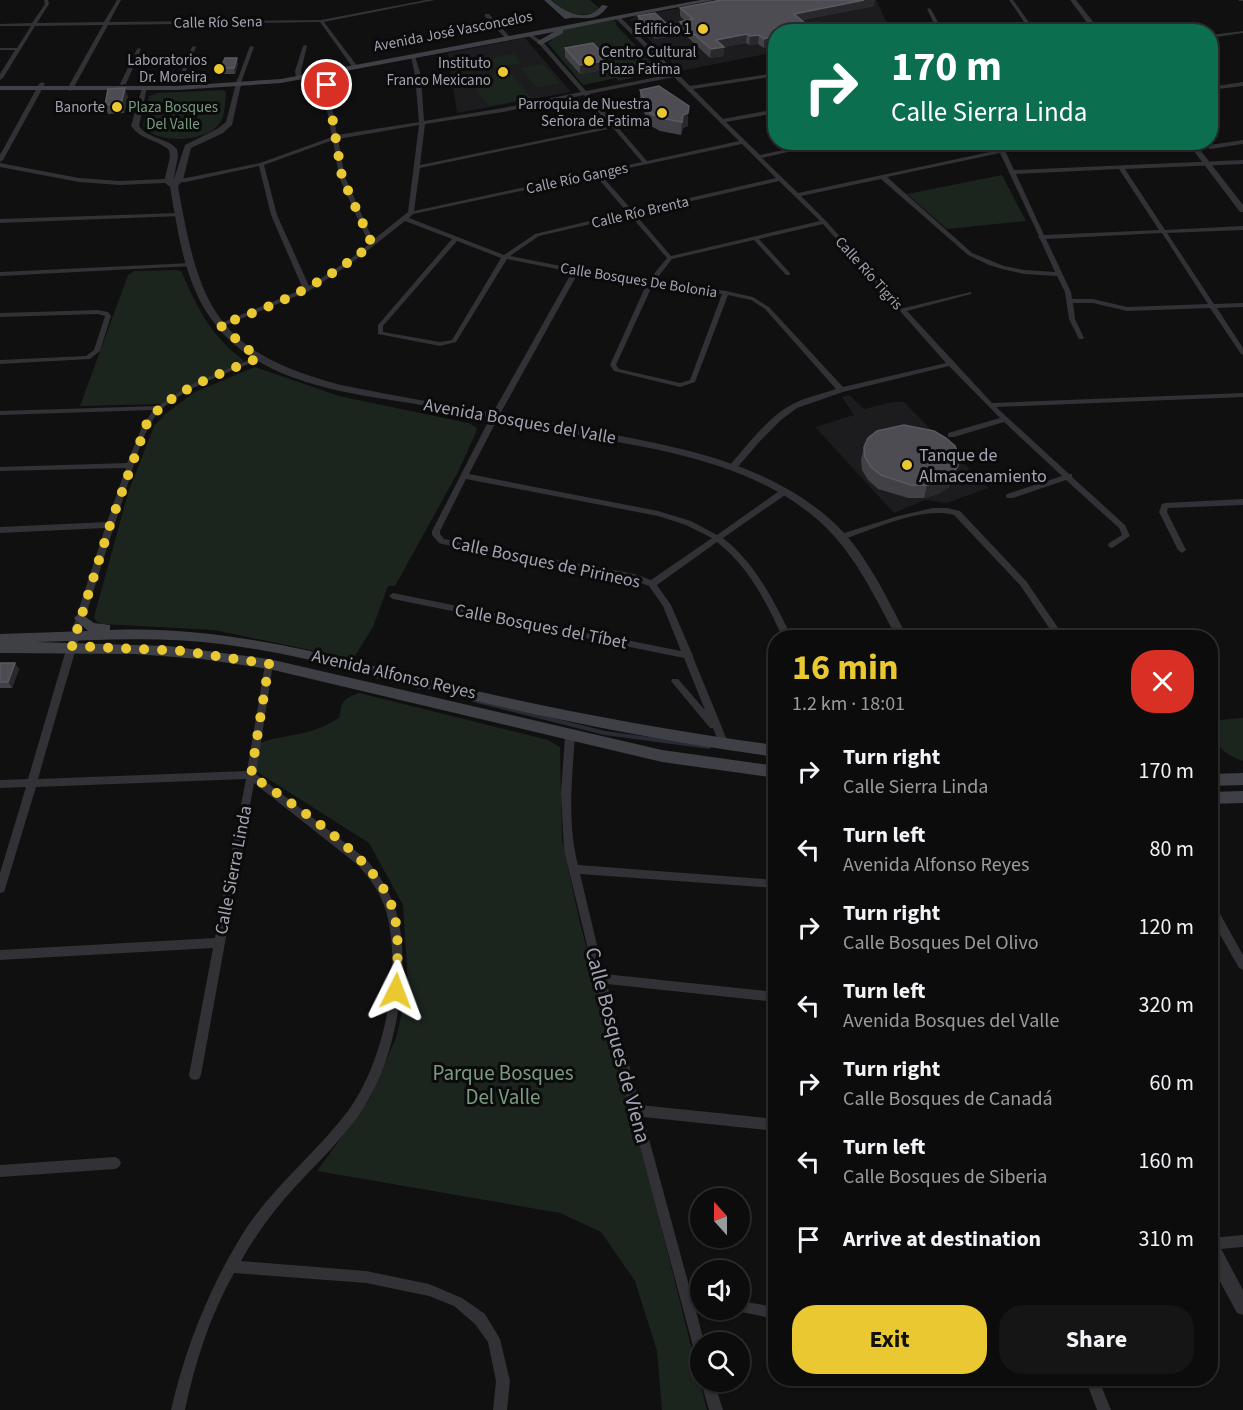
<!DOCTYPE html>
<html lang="en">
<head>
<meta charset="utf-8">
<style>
  body { margin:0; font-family:"Source Sans 3",sans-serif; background:#151516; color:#f1f3f6; height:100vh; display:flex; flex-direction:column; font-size:22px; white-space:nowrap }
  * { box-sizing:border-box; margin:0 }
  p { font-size:20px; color:#9a9b9d }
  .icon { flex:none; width:33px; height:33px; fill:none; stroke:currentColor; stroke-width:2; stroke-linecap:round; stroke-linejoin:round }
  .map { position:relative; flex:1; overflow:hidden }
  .side { position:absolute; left:768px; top:630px; width:450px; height:756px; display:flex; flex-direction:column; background:#0c0c0d; border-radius:24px; box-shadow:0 2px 4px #0004,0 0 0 2px #2c2c2e }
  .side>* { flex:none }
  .guide { position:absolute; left:768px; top:24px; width:450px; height:126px; border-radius:24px; box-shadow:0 2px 4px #0004,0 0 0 2px #2c2c2e; background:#0b6e4f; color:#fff; overflow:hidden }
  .needle { width:39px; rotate:339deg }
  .controls { position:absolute; left:690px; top:1188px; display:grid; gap:12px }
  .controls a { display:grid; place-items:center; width:60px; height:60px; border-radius:50%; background:#0c0c0d; box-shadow:0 2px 4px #0004,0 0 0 2px #2c2c2e; font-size:30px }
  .pin { position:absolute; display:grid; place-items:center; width:51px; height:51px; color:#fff; margin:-26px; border:3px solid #fff; border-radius:50%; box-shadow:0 2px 6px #0007 }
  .me { position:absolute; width:66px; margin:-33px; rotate:3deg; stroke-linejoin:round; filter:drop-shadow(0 0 4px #0008) }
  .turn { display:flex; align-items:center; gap:21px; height:126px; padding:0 24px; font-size:27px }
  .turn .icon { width:78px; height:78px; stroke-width:2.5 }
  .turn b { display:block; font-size:42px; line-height:51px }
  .round { display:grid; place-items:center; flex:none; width:63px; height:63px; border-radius:24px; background:#151516 }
  .summary { display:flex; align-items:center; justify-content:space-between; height:102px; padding:0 24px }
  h1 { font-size:36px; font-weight:700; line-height:45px; color:#e9c831 }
  .button { display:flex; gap:12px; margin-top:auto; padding:12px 24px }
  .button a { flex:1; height:69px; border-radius:24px; background:#e9c831; color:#111; font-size:24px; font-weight:700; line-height:69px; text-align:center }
  .button a+a { background:#151516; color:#f1f3f6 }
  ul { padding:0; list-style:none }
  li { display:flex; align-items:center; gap:18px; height:78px; padding:0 24px }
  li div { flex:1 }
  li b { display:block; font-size:22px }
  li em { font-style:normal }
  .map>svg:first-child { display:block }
</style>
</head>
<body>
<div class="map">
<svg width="1243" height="1410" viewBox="0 0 1243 1410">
  <rect width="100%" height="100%" fill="#101011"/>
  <path fill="#1c1c1e" d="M728 0H876L891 31 776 32 775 56 771 53 680 71 630 20 635 16Z
    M525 38 571 92 457 113 448 53Z
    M849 395 864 409 893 402H904L988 488 947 503 925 500 894 513 815 427 854 415 842 397Z"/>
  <path fill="#1c241e" d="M552 0H590L599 8 597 12C577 18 566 14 552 0Z
    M614 20 617 23 615 24 660 71 619 81 616 78 583 85 548 43 564 29Z
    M514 54 521 63 474 71 467 62Z
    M543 64 560 83 536 87 520 68Z
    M509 71 532 98 489 106 467 78Z
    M224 90 226 92C225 102 226 115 219 124 206 142 157 145 143 126L149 96 157 93Z
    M1002 175 1026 221 947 229 907 194Z
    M177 270 181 271C198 308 209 334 243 360V362L163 404 80 406 128 275 134 271Z
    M255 367 339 396 468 423 476 427 477 430 458 472 395 586H388L373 627 353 659 214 630 102 624 96 621 94 617 128 493 154 426 165 414 195 392Z
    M359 693 548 740 560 747 562 840 580 923 659 1218 707 1410H662L657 1351 635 1281 601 1232 560 1213 317 1171 370 1098 396 1038 408 986 403 905 369 843 254 770V746C270 737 289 737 307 732 318 729 329 724 339 718 342 702 342 699 359 693Z
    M1214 712 1220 720 1243 718V761C1219 753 1210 740 1211 715Z"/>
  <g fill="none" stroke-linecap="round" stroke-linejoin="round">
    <path stroke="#272c34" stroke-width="4" d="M338 667 419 687
      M470 699 605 733 709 747"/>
    <path fill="#313136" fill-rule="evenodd" d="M44 0H48L49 4 37 23 104 22 117 0H121L109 22 321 20 426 0H435L324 22 358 67 355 69 353 68 320 22 108 25 73 89 70 91 67 89 103 25 35 26 3 78 0 80V74L15 50H0V48H17L31 26H0V24L32 23 45 4Z
      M1009 0H1013L1036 32H1031Z
      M1239 0H1243V1H1239Z
      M929 8 931 9 943 32H938L927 9Z
      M485 14H489L510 37V39H506L485 16Z
      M615 16H619L690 86 776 73V76L693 89 723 119 776 109V113L726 122 760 155 820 142H832L762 158 798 193 999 150 995 142H1001L1014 170 1243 160V164L1125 169 1165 230 1243 226V230L1167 233 1214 304 1243 303V307L1217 308 1243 348V355L1241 354 1210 308 1127 311 1093 303H1073L1075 319 1084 338 1083 339H1079L1069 319 1065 292 1057 276 1024 274 1002 269 989 265 968 255 881 179 801 196 826 221 904 308 971 292V294L907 311 992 403 1243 393V397L996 407 1069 474H1072V477L1125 525 1130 536 1112 548 1109 547 1108 545 1109 543 1122 535 1119 528 1066 480 1013 498H1007L1006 496 1007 494 1062 476 1004 422 954 437H948V433L1000 418 949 366 843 392 797 408 781 420 761 440 736 469H730V465C747 446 768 417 791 405 805 397 822 394 836 389L765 309 751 300 728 295 695 382 680 387 614 371 610 365 647 283 578 273 499 416 469 474 658 511 691 521 717 535 782 489H788V493L723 538C756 564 774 601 792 638H783C766 602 749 567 717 542L657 585 671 605 693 656V657L729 745 727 748H721L713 728H710L671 681 672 679H678L705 710 684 658 393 599 389 596 393 593 681 651 663 606 649 586 633 580 442 544 439 543 432 535V531L491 416 572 272 507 259 456 342 440 346 378 334V325L452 239 405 221 353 262 309 291 221 327 218 325 219 324 303 289 271 215 259 166 186 182 120 185 79 182 0 167V163L79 178 120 181 186 178 260 163 332 137 320 73 323 71 326 73 337 135 419 122 415 76 411 56 413 55 415 56 421 76 424 121 503 108 581 92 539 44 527 35V34L529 33 543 42 586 91 672 74 615 18ZM674 77 739 141 647 161 589 94ZM584 95 610 126 420 165 425 124 503 112ZM419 125 408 212 373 240 345 177 338 139ZM613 128 642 162 414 211 420 168ZM333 140 339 177 369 244 349 260 309 286 277 215 264 165ZM742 144 776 178 633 211 600 174ZM1000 153 1039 236 1038 237 1040 239 1055 272 1024 270 1004 266 972 253 887 177ZM1119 169 1159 230 1044 235 1016 174ZM595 175 627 212 535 234 504 255 409 218 413 214ZM779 181 820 221 671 256 635 214ZM630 215 667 258 649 280 576 269 510 256 539 236ZM823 224 946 363 843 387 769 307 753 297 726 291 655 281 672 259 754 240 786 275H790V273L759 239ZM1162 233 1208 304 1127 307 1093 299H1072L1071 292 1046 239ZM457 241 501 258 452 340 440 342 383 332V326ZM653 284 722 294 690 380 680 383 619 369 616 365ZM466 479 658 516 686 525 712 538 651 580 635 574 444 539 440 534V531Z
      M1243 31V33L1210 38V35Z
      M305 45 307 46 301 71 302 78 299 80 296 78 295 71 303 46Z
      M194 46 196 47 181 83 176 84 192 47Z
      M250 46 254 47 242 80 237 81Z
      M139 48 141 49 126 84 121 85 120 84 137 49Z
      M42 82 45 84 3 160 0 162V155L39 84Z
      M1243 82V86L1210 90V87Z
      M1243 140V144L1210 149 1207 147 1210 145Z
      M179 213 182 215 181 216 0 223V219Z
      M191 263 193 264V266L0 276V272Z
      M98 310 108 312 111 316 100 351 90 359 0 364V360L86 356 94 350 105 316 98 314 0 317V313Z
      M258 356 260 357V359C230 372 182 388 159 412 141 431 132 474 123 499 92 592 65 685 38 779L247 771 265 664 266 662H272L273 664 256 774 366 859C397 895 405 930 402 977 398 1028 386 1078 356 1119 335 1147 309 1171 286 1197 269 1217 254 1238 241 1261L366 1271 429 1284 462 1298 485 1314 500 1339 510 1381 507 1410H493L496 1381 488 1342 475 1324 454 1306 429 1296 366 1283 234 1273C210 1316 195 1362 185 1410H171C186 1345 211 1283 247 1227 276 1184 317 1152 348 1111 384 1062 403 970 386 911 381 893 370 879 358 865L254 783 201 1075 199 1079 195 1080 191 1079 189 1075 213 948 0 960V950L215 938 246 779 36 787 5 889 4 892 0 893V873L26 787 0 788V780L28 779 68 643 105 528 0 533V527L107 522 126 468 0 471V467L127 463 142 427 153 410 0 415V411L158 406 188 386Z
      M1243 499V505L1168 508 1167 512 1186 550 1182 553 1178 550 1159 512 1162 504 1165 503Z
      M933 508H947L960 511 1026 581 1065 638H1056L1020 585 954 515C921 506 873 530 841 540L837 537 838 535 898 516Z
      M570 732 573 733 575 736C572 779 567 823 578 865L776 880V888L580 874 604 974 776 992V1002L607 984 640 1105 776 1119V1131L643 1117 691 1293 700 1296V1308L695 1307 704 1342H700V1356L695 1355 694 1350 595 978 564 850 561 793 565 736 567 733Z
      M1210 902 1214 903 1243 955V970L1239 968 1210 917Z
      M115 1157 119 1159 121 1163 119 1167 115 1169 0 1177V1165Z
      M1243 1235V1247L1210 1250V1238Z
      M740 1301 776 1307V1319L736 1311 735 1310H740Z
      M1085 1378H1098L1111 1410H1097Z
      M701 1382H714L723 1410H709Z"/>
    <path fill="#313136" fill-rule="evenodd" d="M1070 0H1076L1101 32H1094Z
      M237 79 242 80 232 125 223 133 191 148 183 180 178 186C199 306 215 352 341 385 419 401 499 413 578 428 666 445 761 458 831 520 866 551 886 597 908 638H897C873 594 852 547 812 515 746 462 661 450 580 435 529 425 479 415 428 406 354 394 259 386 212 320 184 282 178 232 170 187L164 182 170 157 169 150C157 139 142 141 131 126L142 88 147 87 139 126C148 139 166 137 177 149L178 157 173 182 185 145 217 129 226 122Z
      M1187 142H1194L1243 205V212H1240Z
      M1210 1237 1216 1239 1243 1290V1315L1237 1313 1210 1263Z"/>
    <path fill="#3f4046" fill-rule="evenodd" d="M544 0H551C565 13 588 24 602 5L608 6C594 26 582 14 565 19Z
      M700 0H714L563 30V33L541 45 537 43 538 41 554 32 281 83 177 90H0V86H177L281 79Z
      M80 613 94 623 110 625V630C230 625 343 659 459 687 563 711 669 731 776 745V757C669 742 564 722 460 697 381 678 302 654 221 644 159 636 98 640 36 642L168 646 269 659 662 750 776 766V778L662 762 269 669 202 659 135 654 0 653V634L88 631 74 618Z
      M1243 773V785L1210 786V774Z
      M1243 791V803L1210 804V792Z"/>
  </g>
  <path fill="#414146" d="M874 6 802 20 805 23 804 31 776 32V44L764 48 758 44 749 45 746 43 724 47 723 56 710 58 680 30V22L685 21 680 16V8Z
    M638 16 673 30V36L655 39 638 22Z
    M565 48 605 56V65H603V70L580 74 565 57Z
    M238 64 235 74H223L221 68Z
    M640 90 688 126 683 128 681 135 660 131 649 125 640 102Z
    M128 97 124 113 108 114 105 105Z
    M864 447 958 466 954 479 948 488 938 494 924 498H908L878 489 868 480 862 470 861 460Z
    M0 663 19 669 12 688H0Z"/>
  <path fill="#29292c" d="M864 0H875L874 6 793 22 794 14Z
    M805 23 804 31 776 32V44L764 48V39L774 28Z
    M673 30V36L655 39 656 33Z
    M747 34 746 43 724 47 723 56 710 58 711 49 716 40Z
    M759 35 758 44 749 45 750 36Z
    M605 56V65H603V70L580 74V65L600 57Z
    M237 58 238 64 235 74 234 68Z
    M125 88 128 97 124 113 121 104Z
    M688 113V126L683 128 681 135 682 122 683 115Z
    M958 466 954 479 948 488 938 494 924 498 927 485Z
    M15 663 19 669 12 688 8 682Z"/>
  <path fill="#4c4c52" stroke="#595a60" stroke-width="1.5" d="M721 0H864L794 14 805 23 774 28 778 32H776V35L764 39 759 35 750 36 747 34 716 40 724 47 711 49 680 22 693 19 680 8Z
    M655 13 673 30 656 33 638 16Z
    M593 43 605 56 600 57 603 61 580 65 565 48Z
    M225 58H237L234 68H221Z
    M659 86 689 106 688 113 683 115 682 122 661 118 650 113 640 90Z
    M125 88 121 104 105 105 108 89Z
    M904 425 934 431 946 438 955 446 959 456 958 466 952 474 941 481 927 485H911L881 475 871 467 865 457 864 447 868 438 877 431Z
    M0 663H15L8 682H0Z"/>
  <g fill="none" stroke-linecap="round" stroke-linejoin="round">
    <path stroke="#e9c831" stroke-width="10" stroke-dasharray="0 18" d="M327 85 342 177 372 244C323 284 280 304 220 325L258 358C223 373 168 391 147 423L110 525 72 646 183 651 269 664 251 775C294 806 372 854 391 904 401 931 397 963 396 991"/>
  </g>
  <g fill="#e9c831" stroke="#0b0b0c" stroke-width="2">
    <circle cx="703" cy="29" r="6"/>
    <circle cx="589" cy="61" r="6"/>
    <circle cx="219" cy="69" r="6"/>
    <circle cx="503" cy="72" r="6"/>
    <circle cx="117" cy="107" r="6"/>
    <circle cx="662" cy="113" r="6"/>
    <circle cx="907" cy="465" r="6"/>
  </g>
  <g text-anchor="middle" stroke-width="6" stroke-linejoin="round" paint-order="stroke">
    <g font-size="15" fill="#a2a4b1" stroke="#0b0b0c">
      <text transform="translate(218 22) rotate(-1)" y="5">Calle Río Sena</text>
      <text transform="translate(453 31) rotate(-11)" y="5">Avenida José Vasconcelos</text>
      <text transform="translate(577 178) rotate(-12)" y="5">Calle Río Ganges</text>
      <text transform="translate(640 212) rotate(-13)" y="5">Calle Río Brenta</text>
      <text transform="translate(869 273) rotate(48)" y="5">Calle Río Tigris</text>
      <text transform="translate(639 280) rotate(9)" y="5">Calle Bosques De Bolonia</text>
    </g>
    <g font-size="15" fill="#a2a4b1" stroke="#0b0b0c" text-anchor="end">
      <text x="691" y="34">Edificio 1</text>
      <text x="601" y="57" text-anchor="start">Centro Cultural<tspan x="601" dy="17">Plaza Fatima</tspan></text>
      <text x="207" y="65">Laboratorios<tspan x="207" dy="17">Dr. Moreira</tspan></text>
      <text x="491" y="68">Instituto<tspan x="491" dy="17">Franco Mexicano</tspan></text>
      <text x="650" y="109">Parroquia de Nuestra<tspan x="650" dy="17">Señora de Fatima</tspan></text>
      <text x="105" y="112">Banorte</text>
    </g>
    <g font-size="15" fill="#799c81" stroke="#0b0b0c">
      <text x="173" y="112">Plaza Bosques<tspan x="173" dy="17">Del Valle</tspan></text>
    </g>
    <g font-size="18" fill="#a2a4b1" stroke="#0b0b0c">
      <text transform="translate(520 421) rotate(10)" y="6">Avenida Bosques del Valle</text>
      <text transform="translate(546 562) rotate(12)" y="6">Calle Bosques de Pirineos</text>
      <text transform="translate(541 626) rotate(11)" y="6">Calle Bosques del Tíbet</text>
      <text transform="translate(394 674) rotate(13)" y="6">Avenida Alfonso Reyes</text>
      <text transform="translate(233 870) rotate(-79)" y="6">Calle Sierra Linda</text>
    </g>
    <g font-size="18" fill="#a2a4b1" stroke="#0b0b0c" text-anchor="start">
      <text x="919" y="461">Tanque de<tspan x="919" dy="21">Almacenamiento</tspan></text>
    </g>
    <g font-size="21" fill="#a2a4b1" stroke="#0b0b0c">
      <text transform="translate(618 1045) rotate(75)" y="7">Calle Bosques de Viena</text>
    </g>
    <g font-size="21" fill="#799c81" stroke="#0b0b0c">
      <text x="503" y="1080">Parque Bosques<tspan x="503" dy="24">Del Valle</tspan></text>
    </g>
  </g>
</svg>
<div class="controls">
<a><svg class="needle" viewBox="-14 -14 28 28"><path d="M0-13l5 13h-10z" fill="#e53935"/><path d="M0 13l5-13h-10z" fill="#9a9b9d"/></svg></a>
<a><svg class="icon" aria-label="sound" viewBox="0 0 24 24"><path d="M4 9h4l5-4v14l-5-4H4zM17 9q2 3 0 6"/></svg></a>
<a><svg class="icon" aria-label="search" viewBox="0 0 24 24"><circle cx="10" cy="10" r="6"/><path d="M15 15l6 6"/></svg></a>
</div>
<div class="pin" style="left:327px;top:85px;background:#d93025"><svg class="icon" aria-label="arrive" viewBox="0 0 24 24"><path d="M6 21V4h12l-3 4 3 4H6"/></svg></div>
<svg class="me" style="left:396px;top:991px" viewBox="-20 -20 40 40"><path d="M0-17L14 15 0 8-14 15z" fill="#e9c831" stroke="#fff" stroke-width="4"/></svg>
<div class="guide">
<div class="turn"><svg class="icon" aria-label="right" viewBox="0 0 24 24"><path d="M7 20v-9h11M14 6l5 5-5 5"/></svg><div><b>170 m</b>Calle Sierra Linda</div></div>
</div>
<section class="side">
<div class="summary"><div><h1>16 min</h1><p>1.2 km · 18:01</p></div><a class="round" style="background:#d93025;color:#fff"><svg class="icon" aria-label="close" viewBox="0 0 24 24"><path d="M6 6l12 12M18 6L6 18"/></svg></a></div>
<ul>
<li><svg class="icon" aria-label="right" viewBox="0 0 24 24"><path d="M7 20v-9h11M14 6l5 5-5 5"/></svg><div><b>Turn right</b><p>Calle Sierra Linda</p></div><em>170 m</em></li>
<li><svg class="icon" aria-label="left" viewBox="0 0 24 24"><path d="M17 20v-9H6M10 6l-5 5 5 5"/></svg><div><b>Turn left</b><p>Avenida Alfonso Reyes</p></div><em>80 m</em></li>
<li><svg class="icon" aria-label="right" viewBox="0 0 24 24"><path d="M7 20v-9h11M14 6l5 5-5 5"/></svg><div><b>Turn right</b><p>Calle Bosques Del Olivo</p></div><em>120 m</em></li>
<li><svg class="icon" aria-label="left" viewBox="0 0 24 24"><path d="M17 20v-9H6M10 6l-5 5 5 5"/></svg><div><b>Turn left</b><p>Avenida Bosques del Valle</p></div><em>320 m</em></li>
<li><svg class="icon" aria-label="right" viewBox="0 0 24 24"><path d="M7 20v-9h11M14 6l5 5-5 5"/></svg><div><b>Turn right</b><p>Calle Bosques de Canadá</p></div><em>60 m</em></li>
<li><svg class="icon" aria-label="left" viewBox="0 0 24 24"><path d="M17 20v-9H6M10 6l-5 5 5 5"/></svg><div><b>Turn left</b><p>Calle Bosques de Siberia</p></div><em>160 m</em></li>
<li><svg class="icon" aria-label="arrive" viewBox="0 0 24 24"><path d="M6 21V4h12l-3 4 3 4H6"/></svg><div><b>Arrive at destination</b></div><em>310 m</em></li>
</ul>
<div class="button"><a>Exit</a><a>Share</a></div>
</section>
</div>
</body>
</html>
